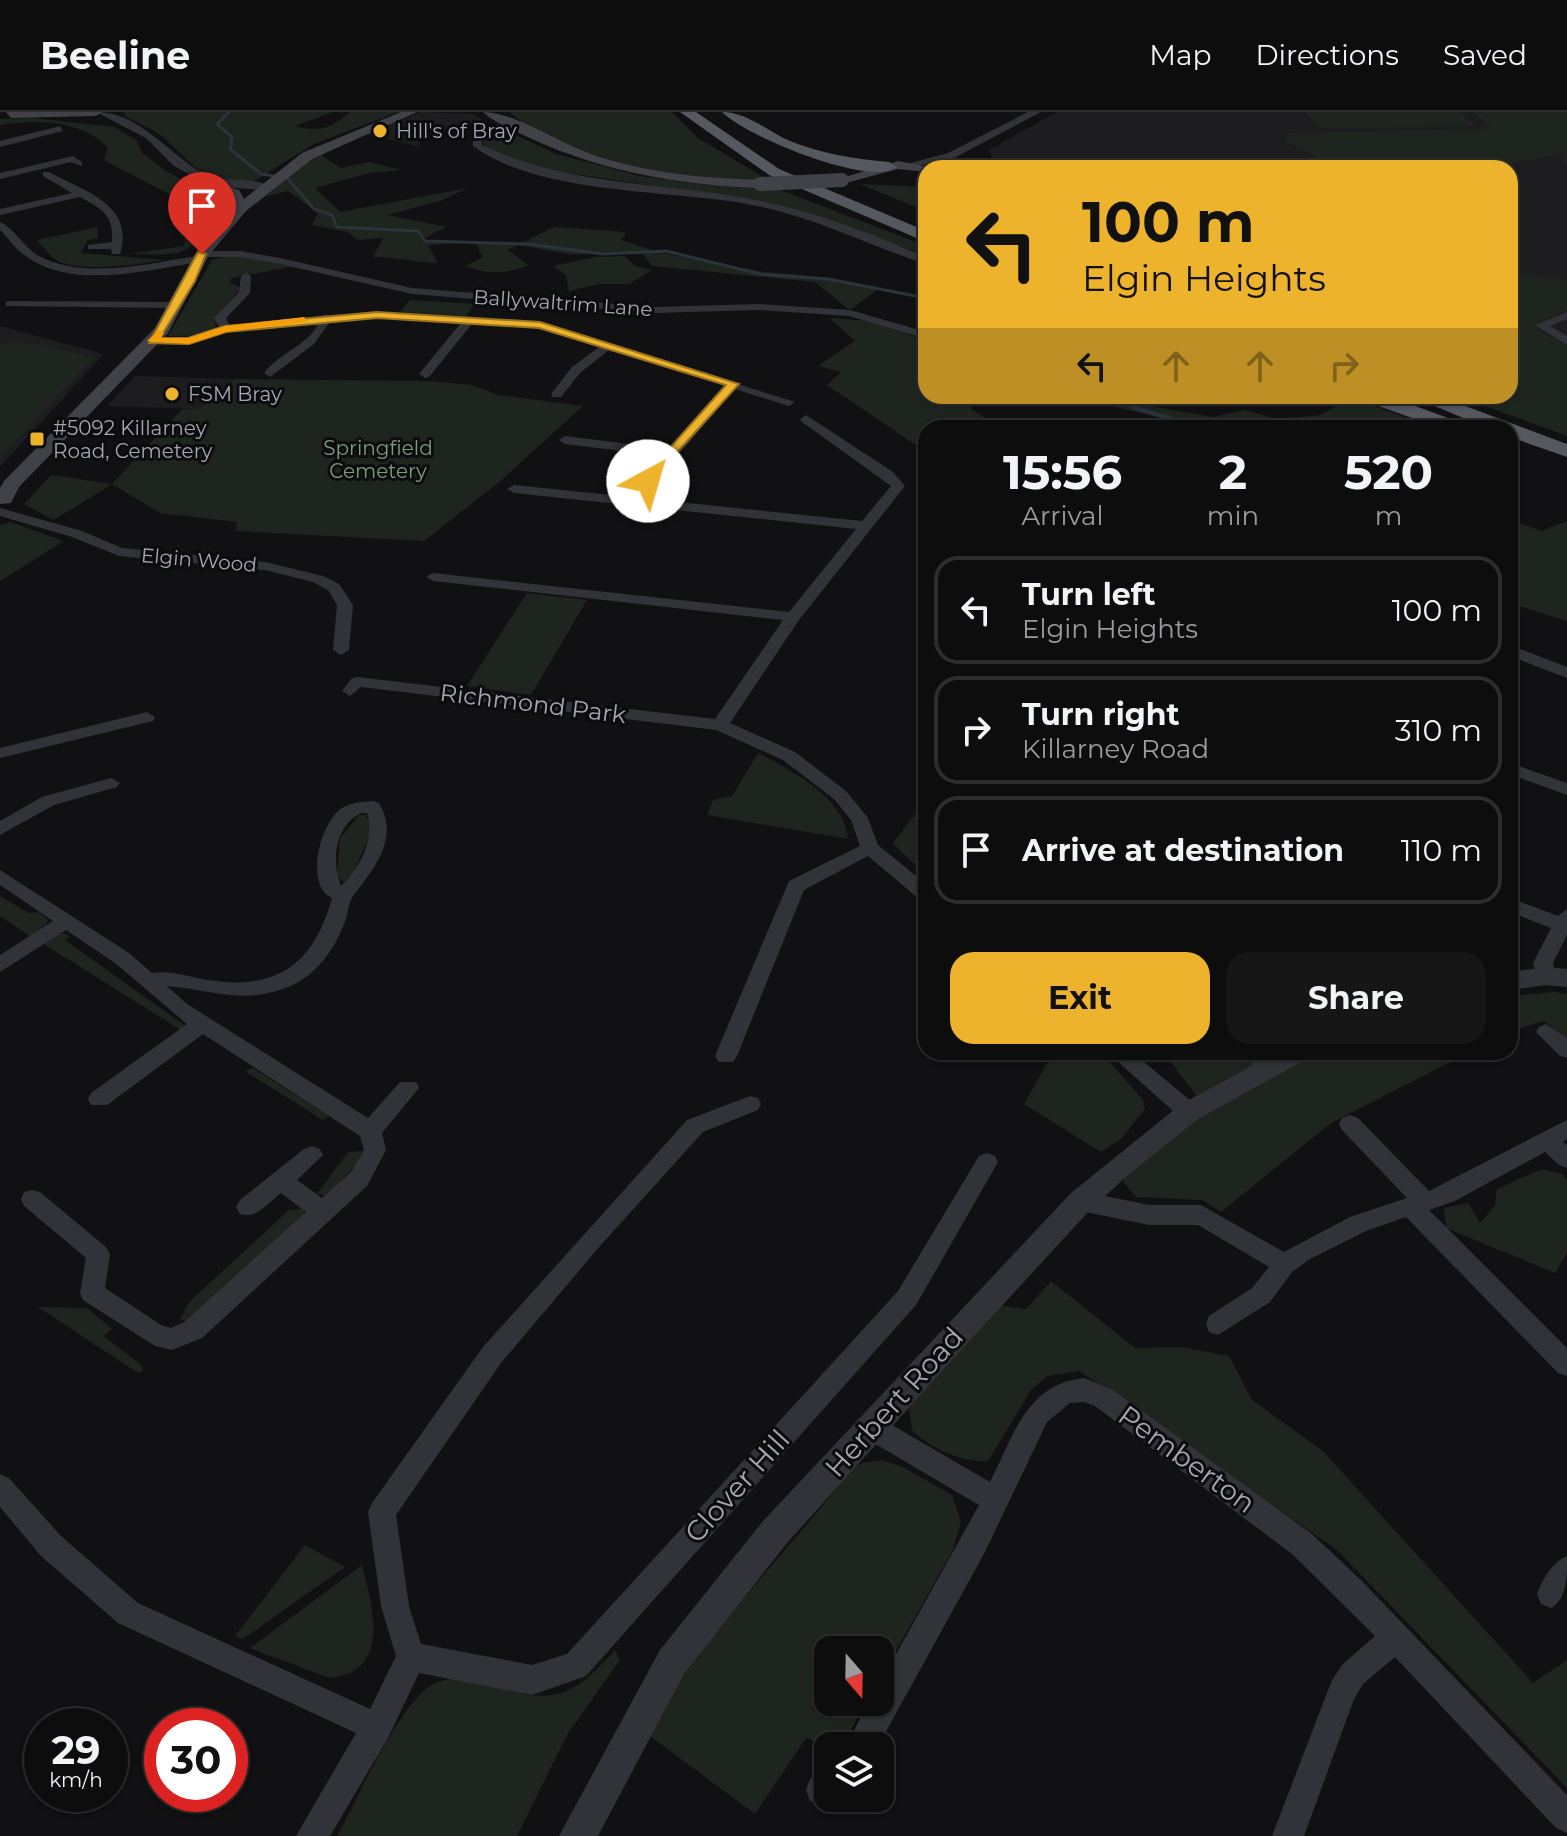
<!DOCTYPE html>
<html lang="en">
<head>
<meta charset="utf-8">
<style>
  body { margin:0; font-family:Montserrat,sans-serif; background:#161617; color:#f1f3f6; height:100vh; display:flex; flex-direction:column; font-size:30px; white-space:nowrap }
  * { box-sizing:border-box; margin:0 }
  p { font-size:26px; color:#9a9c9e }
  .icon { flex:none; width:44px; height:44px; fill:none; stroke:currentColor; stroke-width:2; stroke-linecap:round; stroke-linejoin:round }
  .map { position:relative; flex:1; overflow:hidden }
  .details { position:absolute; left:918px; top:308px; width:600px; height:640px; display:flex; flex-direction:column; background:#0d0d0e; border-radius:24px; box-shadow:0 2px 6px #0004,0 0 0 2px #2d2d2e }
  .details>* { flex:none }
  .banner { position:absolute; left:918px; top:48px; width:600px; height:244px; border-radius:24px; box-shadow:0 2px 6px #0004,0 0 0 2px #2d2d2e; background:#eeb32d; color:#111; overflow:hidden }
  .needle { width:52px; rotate:160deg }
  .buttons { position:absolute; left:814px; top:1524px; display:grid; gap:16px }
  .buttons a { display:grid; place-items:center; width:80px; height:80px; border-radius:16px; background:#0d0d0e; box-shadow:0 2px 6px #0004,0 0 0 2px #2d2d2e; font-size:40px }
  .speed { position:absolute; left:24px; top:1596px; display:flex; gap:16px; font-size:40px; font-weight:700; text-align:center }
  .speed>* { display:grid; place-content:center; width:104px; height:104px; border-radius:50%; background:#0d0d0e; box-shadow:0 2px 6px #0004,0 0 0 2px #2d2d2e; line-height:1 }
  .speed small { font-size:20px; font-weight:400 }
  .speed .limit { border:12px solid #d22; background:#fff; color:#111 }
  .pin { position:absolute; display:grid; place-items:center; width:68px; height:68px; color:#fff; margin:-82px -34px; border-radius:50% 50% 50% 0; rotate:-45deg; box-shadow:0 0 8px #0007 }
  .pin .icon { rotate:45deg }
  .me { position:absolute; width:88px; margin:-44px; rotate:39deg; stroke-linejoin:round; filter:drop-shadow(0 0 6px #0008) }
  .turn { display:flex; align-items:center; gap:28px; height:168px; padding:0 32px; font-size:36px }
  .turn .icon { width:104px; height:104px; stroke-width:2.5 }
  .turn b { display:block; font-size:56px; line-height:68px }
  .lanes { display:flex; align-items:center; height:76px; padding:0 32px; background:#0003; justify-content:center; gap:40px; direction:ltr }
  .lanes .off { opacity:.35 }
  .eta { display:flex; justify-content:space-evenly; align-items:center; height:136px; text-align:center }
  .eta b { font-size:48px; font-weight:700; line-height:56px }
  .primary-button { display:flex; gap:16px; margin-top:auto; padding:16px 32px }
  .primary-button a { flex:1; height:92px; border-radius:24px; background:#eeb32d; color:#111; font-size:32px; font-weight:700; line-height:92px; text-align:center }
  .primary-button a+a { background:#161617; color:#f1f3f6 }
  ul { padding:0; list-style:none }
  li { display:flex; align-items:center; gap:24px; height:108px; margin:0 16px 12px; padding:0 16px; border:4px solid #2d2d2e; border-radius:24px }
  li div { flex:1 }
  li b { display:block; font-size:30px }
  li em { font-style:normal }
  header { display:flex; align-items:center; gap:48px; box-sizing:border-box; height:112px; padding:0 40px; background:#0d0d0e; border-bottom:2px solid #2d2d2e }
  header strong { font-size:38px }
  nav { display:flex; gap:44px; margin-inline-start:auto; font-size:28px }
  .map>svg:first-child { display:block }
</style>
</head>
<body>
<header>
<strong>Beeline</strong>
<nav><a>Map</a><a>Directions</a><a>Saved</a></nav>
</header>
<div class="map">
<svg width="1567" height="1724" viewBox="0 0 1567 1724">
  <rect width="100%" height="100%" fill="#111113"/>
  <path fill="#1d1d20" d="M421 0 473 2 486 10 418 22 420 35 363 21Z
    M1057 0H1567V275L1510 242V56H1122L994 50 989 38Z
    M0 214 104 242 0 355Z
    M135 264 235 267 199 297 107 294Z"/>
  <path fill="#1e251f" d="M125 0H333L295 14C319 21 332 16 350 0H398L314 32 254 69C208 80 191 49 163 25 151 16 137 10 124 4Z
    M509 0H672L698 26 768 68C695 71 609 61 544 25 532 19 520 8 509 0Z
    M1305 0H1459L1475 14 1320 16Z
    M1473 0H1567V53L1562 51 1566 41 1485 56H1342L1322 47 1324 56H1281L1280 50 1302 54 1314 44 1287 30 1288 21 1494 17Z
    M33 6 114 15 136 28 142 41 169 61 229 89 228 94C182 142 199 144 128 142L184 134 187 102 169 82 104 48 108 36C83 8 35 7 0 13V7Z
    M490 19 509 20 556 42 640 64 698 72 770 74 926 134V143L774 92 523 54 486 36 478 23Z
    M318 41 341 56 369 50 401 58 369 61 315 76 340 100 468 76 440 89 387 103 446 115 421 128 451 131 428 133 438 151C416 151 396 144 373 145L383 126 357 128 348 120 312 113 318 101 288 79 264 85Z
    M860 72 926 75V99L923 98Z
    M97 115 98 126 88 128 81 141 165 148C139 152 77 162 55 147 48 142 43 134 37 128Z
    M554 115 626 120 621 128 662 141 764 160 821 165 878 177 850 198 815 170 652 154 643 142H569L518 133 508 138 528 153C507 162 487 163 466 154L483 145 475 130 518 133Z
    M233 143 295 154 232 166 230 171 241 176 215 206 216 216 206 223 168 224 212 148Z
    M625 144 635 154 652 158 629 172H600L569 179 566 163 553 154 594 145Z
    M1510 160 1567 168V198L1539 210 1536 218 1567 233V324L1458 284H1510Z
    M410 188 475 192 466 204 400 200Z
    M829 206 870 209 926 229V284H972L971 297 1001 316H926V340L827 273 841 260 818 254 855 229Z
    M13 230 45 233 94 246 0 346V232Z
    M235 267 428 269 472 273 498 283 583 294 498 371 424 429 236 419 237 410 160 401 112 372 54 408 24 392 51 363 112 372 182 297H199Z
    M1055 284H1137L1140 292 1213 305 1245 298 1276 307 1321 303 1352 285 1432 316 1281 313 1205 316 1098 291 1067 290Z
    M1510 408 1542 419 1567 409V509L1510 491Z
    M11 410 64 429 0 469V413Z
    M527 481 587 488 531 583 467 574Z
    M758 641C791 658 845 686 848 727L707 703 713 688 732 684Z
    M926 688V764L893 731Z
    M359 703H366L372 718 353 761 344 770 337 764 340 726Z
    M0 784 28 801 38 800 48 807 47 811 31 825 0 804Z
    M62 821 70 824 65 828 187 915 184 920 42 831Z
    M1555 880 1567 882V927L1544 909 1510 919V884Z
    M1059 940H1101L1143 988 1145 997 1122 1026 1101 1040 1024 992 1046 953Z
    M1163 940H1470L1331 1011 1221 1100 1202 1088 1136 1085 1123 1069 1161 1013 1196 983Z
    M253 956 329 1004 323 1008 245 959Z
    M363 1039 355 1054 326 1084 317 1082 348 1040Z
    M1542 1057 1562 1062 1567 1068V1141L1555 1161 1446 1116 1444 1096 1468 1091 1480 1111 1495 1093 1497 1077Z
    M305 1096 303 1105 186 1208H180L189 1190 289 1098Z
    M1051 1169 1135 1236 1181 1235 1229 1244 1252 1288 1323 1339 1533 1571 1567 1548V1676L1337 1438 1079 1259 1047 1264 1031 1278 988 1349C963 1351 930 1336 912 1318L909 1296 997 1193 1026 1197Z
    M38 1195 87 1196 112 1217 104 1224 141 1253 143 1259 138 1261Z
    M882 1348 903 1355 952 1383 961 1409 953 1438 880 1567V1538H828V1590H867L841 1634H828L806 1626 755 1702 646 1621C702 1524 783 1446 851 1358L862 1351Z
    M305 1433 345 1455 243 1527 235 1524Z
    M362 1453C372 1494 393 1560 329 1566L250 1536Z
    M615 1538 620 1548 567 1623 517 1724H337C359 1684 393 1605 426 1577 460 1549 513 1590 552 1583 579 1579 597 1557 615 1538Z"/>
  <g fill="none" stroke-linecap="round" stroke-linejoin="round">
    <path stroke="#2b333b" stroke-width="3" d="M229 0 217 12 232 25 230 37 261 62 287 66 314 97 332 103 337 115 418 119 425 129 528 132 603 142 666 139 760 162 828 167 926 186"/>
    <path stroke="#2b333b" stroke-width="4" d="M1127 284 1132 295 1188 312 1254 309 1331 316"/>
    <path fill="#323338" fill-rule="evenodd" d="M513 10V14L481 19 482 33C568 74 660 70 751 87 806 97 858 116 909 138L926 145V152C867 133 815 105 752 93 672 77 540 84 473 34V15Z
      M60 14 63 19 0 35V29Z
      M73 44 82 50V54L71 50 0 67V61Z
      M43 60H49C85 80 135 92 120 142H112L111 137H88V133L112 130C114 103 102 97 80 85L0 103V97L72 81 43 64Z
      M0 110C15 117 23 134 37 143 84 169 149 151 198 144L202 139H240L280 146 412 176 655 195 758 192 850 198 926 220V227L849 204 758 198 655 201 412 182 280 152 240 145H203L199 150C147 158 74 178 27 145 16 138 9 127 0 118Z
      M246 161 251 164 250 181 226 206 229 213 319 205 325 202 330 204 377 200 540 210 795 290 789 294 735 277 653 372 648 373 641 369 663 344 565 332 559 328 565 324 669 337 725 274 609 238 580 261 561 285H553L551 282 572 255 599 235 539 216 472 212 429 265 425 266 419 262 460 212 377 206 329 211 314 232 270 265 264 261C279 241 307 234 318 212L226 220 189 233 149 231 147 229 153 225H188L219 215 214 206 239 180 241 164Z
      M10 189 175 190 181 193 175 196 6 194V190Z
      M1567 200V207L1550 214 1567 224V233L1535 213Z
      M806 303 893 360 905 374 799 508 730 611 795 640 846 679 868 706 878 733 926 772V788L919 787 868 744 804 778 737 944 733 950H719L715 944 789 769 860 734 851 708 834 687 783 648 716 618 361 575 350 584 342 579 351 567 357 565 715 607 783 508 433 469 426 465 433 461 789 500 856 417 514 381 507 377 514 373 862 409 891 374 802 310 800 307Z
      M0 396 82 419 122 436 265 450 323 464 339 472 353 493 349 538 341 543 333 538 337 493 328 478 313 470 265 458 119 444 72 425 0 404Z
      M1510 533 1567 555V566L1510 544Z
      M147 600 155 605 153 609 0 646V636Z
      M1510 651 1567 671V683L1510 662Z
      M111 666 120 671 117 675 54 693 0 723V709L42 685Z
      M373 689 379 691C400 726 374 757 353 784 349 790 348 800 346 807 336 835 317 864 288 875 243 893 212 878 167 874L187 892 368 1006 400 970H416L419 976 382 1021 386 1038 367 1074 202 1226 172 1238 155 1234 83 1188 80 1181 86 1146 24 1094 21 1087 24 1080 32 1078 40 1080 106 1135 110 1142 105 1176 161 1213 171 1216 184 1210 306 1100 281 1081C268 1091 257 1107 240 1102L236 1095 240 1088 304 1037 312 1034 320 1037 323 1043 297 1068 322 1086 351 1060 364 1038 360 1024 203 922 107 993H91L88 987 91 981 187 912 115 851 66 818 0 860V843L53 809 0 773V758L129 841 152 861C172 858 189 865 208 868 277 879 314 852 332 786 304 774 320 710 342 696 352 690 362 690 373 689ZM361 701H367C375 727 360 756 341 774 331 748 335 714 361 701Z
      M1510 786 1558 804 1567 797V823L1553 851 1556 864 1553 869H1539L1533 851 1551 816 1510 800Z
      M1546 912 1567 926V946L1560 944 1536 920 1539 915Z
      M1107 940H1132L1197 994 1200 1000 1197 1006 1189 1009 1181 1006Z
      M1241 940H1266L1280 955 1277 961H1261Z
      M750 984 758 986 761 992 758 998 703 1020 600 1134 501 1251 396 1403 409 1494 421 1532 532 1553 567 1542 898 1179 979 1044 987 1041 995 1044 998 1050 916 1193 586 1564 532 1583 419 1561 388 1626 330 1724H296L356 1621 118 1511 41 1444 0 1395V1362L9 1366 61 1424 138 1491 370 1597 396 1544 381 1494 368 1400 372 1391 483 1235 687 1008Z
      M1350 1003 1358 1006 1429 1079 1567 1008V1027L1563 1030 1567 1033V1056L1559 1053 1545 1040 1455 1089 1429 1098 1567 1236V1264L1558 1261 1406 1105 1366 1119 1310 1147 1292 1160 1270 1190 1218 1223 1209 1220 1206 1212 1209 1204 1252 1176 1269 1155 1198 1113H1149L1081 1099 1073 1096 1070 1089 1073 1082 1081 1079 1149 1093H1201L1284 1140 1350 1105 1407 1086 1342 1018 1339 1012 1342 1006Z
      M1084 1266 1113 1278 1312 1422 1362 1469 1567 1683V1721L1556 1716 1395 1545 1363 1572 1354 1587 1304 1724H1272L1332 1568 1343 1552 1375 1524 1292 1442 1095 1294 1084 1290 1070 1291 1047 1310 985 1440 878 1634H846L869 1590H880V1571L979 1393 862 1324 858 1315 862 1306 871 1303 880 1306 990 1370C1013 1325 1026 1272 1084 1266Z
      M1567 1444C1567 1465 1567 1487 1551 1496L1541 1492 1537 1482C1543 1467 1552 1450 1567 1444Z
      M828 1657V1686H835L821 1693 810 1689 806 1678 810 1667Z"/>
    <path fill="#323338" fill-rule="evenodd" d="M96 0C140 0 168 42 203 61 224 73 252 63 270 75L264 78 210 74 174 54 146 26Z
      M1028 0H1041L956 45 909 56 903 53 948 41Z
      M1546 855 1567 857V875L1546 873 1510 878V860Z
      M1277 940H1311L1307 947 1198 1007 1128 1063 1091 1097 951 1249 787 1431 684 1562 598 1724H559L660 1538 763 1409 1071 1081 1180 993Z"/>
    <path fill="#404248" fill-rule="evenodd" d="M6 0H102L96 4 11 6Z
      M401 0H417L312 47 246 99 209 143 168 221 19 375 11 391 0 392V376L4 369 155 216 195 142 235 94 229 84 209 75V69L239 78 244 87 302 41Z
      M483 0C514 0 559 31 591 42 645 61 702 66 760 68L767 72 760 76C680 73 604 60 532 27 515 19 496 12 483 0Z
      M898 49 934 56H926V60L898 57 842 72 835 68Z"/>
    <path fill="#565860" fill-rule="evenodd" d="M680 0H696L779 57 926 119V130L769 63Z
      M722 0C747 0 767 19 790 29 822 42 855 47 889 50L897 55C871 76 745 24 722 0Z
      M1359 284H1388L1448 306 1451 310 1441 316 1434 314 1362 288Z
      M1411 284H1439L1567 332V345L1510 325V316H1487Z"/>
    <path stroke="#404248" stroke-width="14" d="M760 72 842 68"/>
  </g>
  <path fill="#eeb32d" stroke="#9b741d" stroke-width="2" d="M198 140 206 142 195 169 160 226H188L225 214 377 200 540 210 739 272 648 372 642 369 643 366 726 273 539 216 377 206 226 220 189 232 149 231Z"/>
  <path fill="#f59e0b" d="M304 205 308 210 226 220 189 232 147 229 159 218 164 221 161 226H188L225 214Z"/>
  <g fill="#eeb32d" stroke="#0c0c0e" stroke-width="3">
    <circle cx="380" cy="19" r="8"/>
    <circle cx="172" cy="282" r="8"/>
    <rect x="29" y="319" width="16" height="16" rx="4"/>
  </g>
  <g text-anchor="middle" stroke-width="6" stroke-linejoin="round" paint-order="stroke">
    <g font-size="20" fill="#a3a7b3" stroke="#0c0c0e" text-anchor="start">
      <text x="396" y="26">Hill's of Bray</text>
      <text x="188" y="289">FSM Bray</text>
      <text x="53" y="323">#5092 Killarney<tspan x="53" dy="23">Road, Cemetery</tspan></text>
    </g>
    <g font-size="20" fill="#a3a7b3" stroke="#0c0c0e">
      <text transform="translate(563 191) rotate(4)" y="7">Ballywaltrim Lane</text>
      <text transform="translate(199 448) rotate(5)" y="7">Elgin Wood</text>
    </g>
    <g font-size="20" fill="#7a9e7d" stroke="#0c0c0e">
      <text x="378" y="343">Springfield<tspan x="378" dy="23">Cemetery</tspan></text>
    </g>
    <g font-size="24" fill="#a3a7b3" stroke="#0c0c0e">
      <text transform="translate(533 592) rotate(7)" y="8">Richmond Park</text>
    </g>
    <g font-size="28" fill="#a3a7b3" stroke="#0c0c0e">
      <text transform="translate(894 1290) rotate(-48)" y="10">Herbert Road</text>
      <text transform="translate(1187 1347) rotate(36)" y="10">Pemberton</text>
      <text transform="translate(737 1374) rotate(-48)" y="10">Clover Hill</text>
    </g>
  </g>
</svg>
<div class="buttons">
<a><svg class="needle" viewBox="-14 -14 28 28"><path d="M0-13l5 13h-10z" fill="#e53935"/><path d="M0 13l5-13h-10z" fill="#9a9c9e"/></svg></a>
<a><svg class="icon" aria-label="layers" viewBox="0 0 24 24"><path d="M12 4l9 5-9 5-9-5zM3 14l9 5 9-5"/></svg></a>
</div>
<div class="speed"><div>29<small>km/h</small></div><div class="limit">30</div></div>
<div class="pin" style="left:202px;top:142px;background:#d93025"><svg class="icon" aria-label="arrive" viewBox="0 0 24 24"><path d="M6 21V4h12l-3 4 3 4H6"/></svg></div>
<svg class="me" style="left:648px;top:369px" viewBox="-20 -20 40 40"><circle r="19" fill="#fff"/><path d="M0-13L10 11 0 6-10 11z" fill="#eeb32d"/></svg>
<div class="banner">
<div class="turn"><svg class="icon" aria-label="left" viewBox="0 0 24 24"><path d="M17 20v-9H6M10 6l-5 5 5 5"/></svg><div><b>100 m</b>Elgin Heights</div></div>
<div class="lanes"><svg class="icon" aria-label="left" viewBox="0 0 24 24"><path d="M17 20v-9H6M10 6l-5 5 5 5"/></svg><svg class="icon off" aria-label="ahead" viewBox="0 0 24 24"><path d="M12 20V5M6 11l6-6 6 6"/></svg><svg class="icon off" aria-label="ahead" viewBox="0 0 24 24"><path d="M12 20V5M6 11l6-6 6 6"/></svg><svg class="icon off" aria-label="right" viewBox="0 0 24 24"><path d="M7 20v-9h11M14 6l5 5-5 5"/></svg></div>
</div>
<section class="details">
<div class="eta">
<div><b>15:56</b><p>Arrival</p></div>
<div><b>2</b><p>min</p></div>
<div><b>520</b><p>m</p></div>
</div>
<ul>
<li><svg class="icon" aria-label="left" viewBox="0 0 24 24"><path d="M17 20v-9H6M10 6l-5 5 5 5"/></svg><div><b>Turn left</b><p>Elgin Heights</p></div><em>100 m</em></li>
<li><svg class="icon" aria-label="right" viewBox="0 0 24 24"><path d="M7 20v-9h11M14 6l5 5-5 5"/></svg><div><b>Turn right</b><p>Killarney Road</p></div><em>310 m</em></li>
<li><svg class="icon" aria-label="arrive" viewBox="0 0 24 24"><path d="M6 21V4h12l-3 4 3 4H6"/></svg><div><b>Arrive at destination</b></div><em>110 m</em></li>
</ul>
<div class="primary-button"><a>Exit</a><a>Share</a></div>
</section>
</div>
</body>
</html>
